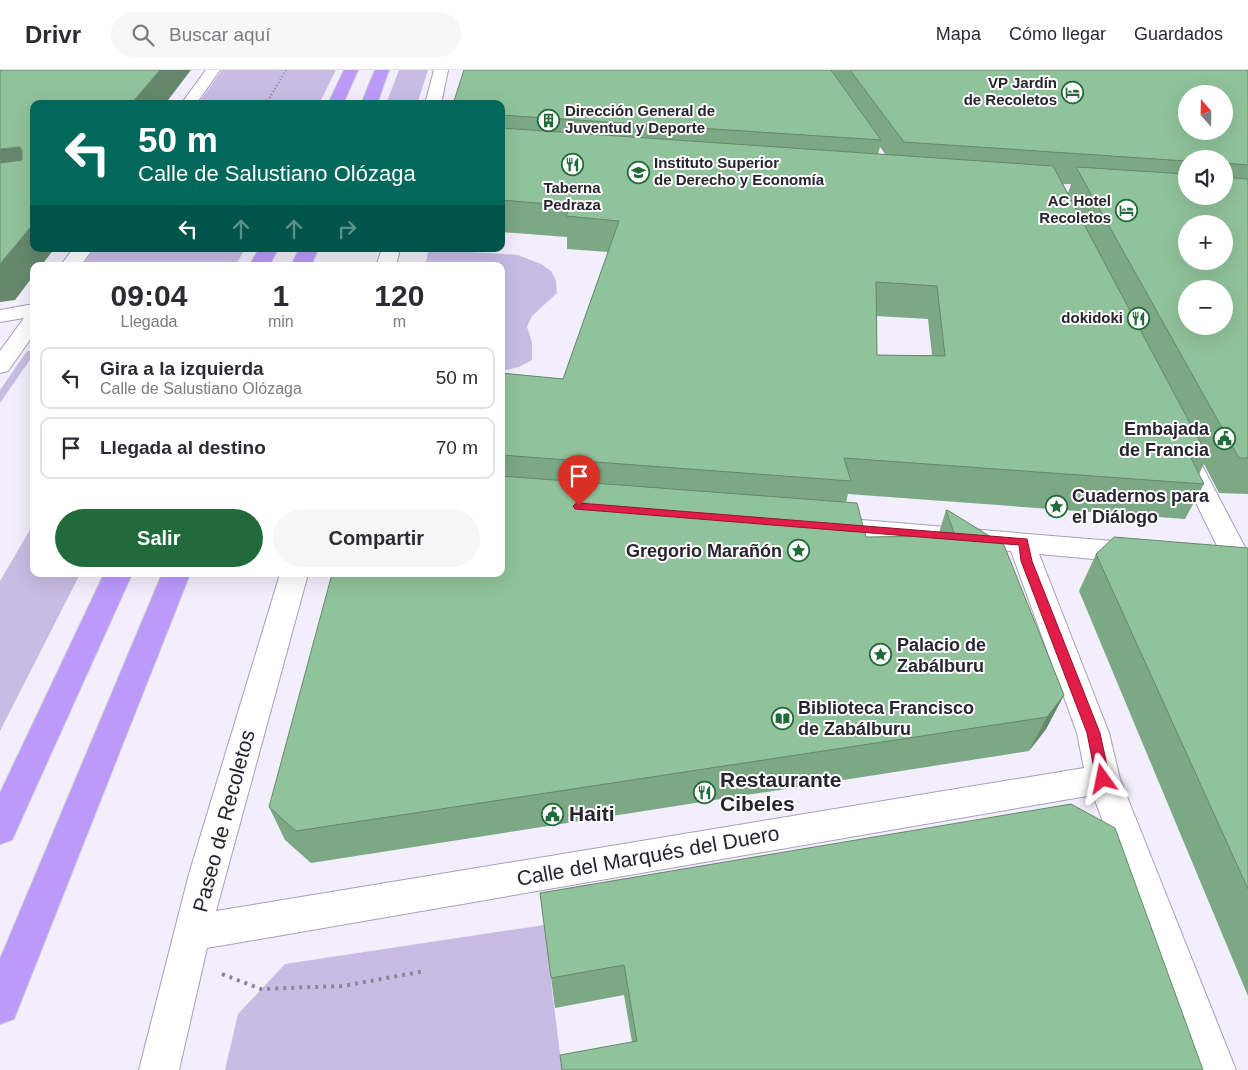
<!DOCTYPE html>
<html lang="es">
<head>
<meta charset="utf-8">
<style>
  body { margin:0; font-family:Arial,sans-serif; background:#f7f7f7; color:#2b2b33; height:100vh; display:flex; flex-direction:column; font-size:19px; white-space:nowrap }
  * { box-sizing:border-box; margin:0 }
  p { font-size:16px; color:#7c7c81 }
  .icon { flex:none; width:28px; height:28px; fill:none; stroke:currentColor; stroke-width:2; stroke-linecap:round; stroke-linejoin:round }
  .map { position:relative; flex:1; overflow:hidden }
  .side { position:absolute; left:30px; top:192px; width:475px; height:315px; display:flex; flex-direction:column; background:#fff; border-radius:10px; box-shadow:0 5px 20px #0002 }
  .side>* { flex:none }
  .top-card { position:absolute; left:30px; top:30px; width:475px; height:152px; border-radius:10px; box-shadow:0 5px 20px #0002; background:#00695c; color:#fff; overflow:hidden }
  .needle { width:32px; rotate:340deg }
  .buttons { position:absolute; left:1178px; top:15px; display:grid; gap:10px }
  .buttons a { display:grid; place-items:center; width:55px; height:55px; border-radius:50%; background:#fff; box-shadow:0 5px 20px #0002; font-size:25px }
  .pin { position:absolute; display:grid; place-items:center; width:42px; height:42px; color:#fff; margin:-51px -21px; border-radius:50% 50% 50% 0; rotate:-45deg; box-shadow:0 0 5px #0007 }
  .pin .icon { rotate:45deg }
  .me { position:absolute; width:55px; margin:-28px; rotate:348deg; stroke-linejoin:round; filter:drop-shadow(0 0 4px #0008) }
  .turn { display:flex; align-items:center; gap:18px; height:105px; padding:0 25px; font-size:22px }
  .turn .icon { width:65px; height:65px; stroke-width:2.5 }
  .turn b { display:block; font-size:35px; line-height:42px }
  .lanes { display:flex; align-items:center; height:48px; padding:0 25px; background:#0003; justify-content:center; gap:25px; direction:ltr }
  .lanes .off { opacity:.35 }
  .eta { display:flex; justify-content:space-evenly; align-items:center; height:85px; text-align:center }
  .eta b { font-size:30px; font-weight:800; line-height:35px }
  .button { display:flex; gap:10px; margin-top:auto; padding:10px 25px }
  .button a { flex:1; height:58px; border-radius:30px; background:#206b39; color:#fff; font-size:20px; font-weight:800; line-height:58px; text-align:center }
  .button a+a { background:#f7f7f7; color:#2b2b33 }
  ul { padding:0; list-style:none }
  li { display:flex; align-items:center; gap:15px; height:62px; margin:0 10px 8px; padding:0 15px; border:2px solid #e1e1e2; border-radius:10px }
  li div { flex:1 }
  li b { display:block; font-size:19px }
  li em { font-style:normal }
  header { display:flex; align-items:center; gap:30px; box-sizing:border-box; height:70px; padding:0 25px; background:#fff; border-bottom:1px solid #e1e1e2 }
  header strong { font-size:24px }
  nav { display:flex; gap:28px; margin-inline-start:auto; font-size:18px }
  .search { width:350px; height:45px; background:#f7f7f7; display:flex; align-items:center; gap:12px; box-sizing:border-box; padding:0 18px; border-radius:28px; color:#7c7c81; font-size:19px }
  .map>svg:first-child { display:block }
</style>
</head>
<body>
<header>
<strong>Drivr</strong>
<div class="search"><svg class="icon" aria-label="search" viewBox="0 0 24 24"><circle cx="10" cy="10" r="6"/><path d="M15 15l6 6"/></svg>Buscar aquí</div>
<nav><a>Mapa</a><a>Cómo llegar</a><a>Guardados</a></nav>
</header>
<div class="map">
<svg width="1248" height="1000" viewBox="0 0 1248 1000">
  <rect width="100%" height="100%" fill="#f2eefb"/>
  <path fill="#c8bce4" d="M222 0H336L319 34H198Z
    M399 0H428L417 34H386Z
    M94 179H245L235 196H82Z
    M429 179 518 185 541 194 551 201 556 210 557 223 532 246 527 257 532 272V290L519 297 501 301V196H425Z
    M27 281H34V284L0 333V320Z
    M34 453V504H80L0 661V511Z
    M544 855 562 1000H225L238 944 285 894Z"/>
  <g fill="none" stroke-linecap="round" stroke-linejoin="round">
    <defs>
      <path id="minor" d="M206 0H220L196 34H181Z
        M434 0H448L441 34H425Z
        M73 179H93L80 196H60Z
        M382 179H400L396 196H376Z
        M34 234V264L8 301 0 303V281L24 248 0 252V240Z
        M1184 376 1193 378 1196 384 1248 483V499L1239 502 1229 499 1225 492 1172 384 1175 378Z
        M826 447 1137 473 1147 476 1151 483 1147 490 1137 493 1039 484 1109 663 1120 709 1236 1000H1196L1093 725 207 878 179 1000H139L189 804 280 504H308L216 841 1084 698 1077 663 1011 481 826 465 817 462 813 456 817 450Z"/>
      <path id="highway" d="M344 0H358L343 34H328Z
        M375 0H389L377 34H361Z
        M259 179H278L269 196H249Z
        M299 179H318L311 196H291Z
        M104 504H132L12 770 0 774V723Z
        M162 504H190L14 949 0 954V889Z"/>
    </defs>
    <use href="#minor" stroke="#a79ebc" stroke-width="2"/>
    <use href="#highway" stroke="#cfcfd1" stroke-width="2"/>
    <path stroke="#8a8693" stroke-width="2" stroke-dasharray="1 2.5" stroke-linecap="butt" d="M266 34 286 0"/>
    <path stroke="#8a8693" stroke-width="4" stroke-dasharray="3 5" stroke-linecap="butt" d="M222 904 261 919 343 916 425 901"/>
    <use href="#minor" fill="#fff" fill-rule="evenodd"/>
    <use href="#highway" fill="#bc9afc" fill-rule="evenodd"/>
  </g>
  <path fill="#7ca885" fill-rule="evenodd" d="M464 0H1248V424L1219 423 1204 394 1199 404 1204 414 1185 449 848 424 846 433 866 467 938 466 946 440 1064 625 1046 659 1029 681 311 793 285 770 269 737 501 504V303L563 309 608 182 567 179V167L501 162V34ZM880 77 885 84H878ZM1186 89H1224V126H1186ZM1063 114H1071L1068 123ZM876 246 928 249 932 285H877Z
    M1248 478V926L1079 521 1096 484Z
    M540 823 1203 1000 632 972 624 925 555 938Z"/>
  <path fill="#65886c" d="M160 0H191L165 34H131Z
    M20 77 34 108 0 112V79Z
    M34 153V179H54L41 196H34V205L15 230 0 232V194Z
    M1064 625 1046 659 1029 681 1047 647Z"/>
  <path fill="#90c39b" stroke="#65886c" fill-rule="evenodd" d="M0 0H160L131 34H34V153L0 194V93L22 90V79L20 77 0 79Z
    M464 0H831L881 70 501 45V34H453Z
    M850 0H1248V95L1224 93V89H1186V91L904 72ZM1186 24H1224V61H1186Z
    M501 58 1053 96 1208 387 1190 386 1204 414 844 388 851 411 501 385V303L563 309 619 151 566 146 571 136 501 130ZM876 212 937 216 945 286 877 285Z
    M1076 97 1186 104V126H1224V107L1248 109V388H1239ZM1186 154H1224V191H1186ZM1186 219H1224V256H1186Z
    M501 406 857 433 866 467 955 466 946 440 949 441 1004 475 1064 625 1047 647 296 761 269 737 332 504H501Z
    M1114 467 1248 478V819L1096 484Z
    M1071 734 1115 758 1203 1000H562L560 985 637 971 624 895 551 908 540 823Z"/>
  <path fill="#e11d48" stroke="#92132f" d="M579 433 1027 469 1032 491 1100 663 1110 709 1108 714 1103 715 1098 714 1096 709 1087 663 1021 491 1019 475 575 439 573 436 575 434Z"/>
  <defs>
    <symbol id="hotel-ring" viewBox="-11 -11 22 22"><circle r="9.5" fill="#fdfdfd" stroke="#206b39" stroke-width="1.5"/><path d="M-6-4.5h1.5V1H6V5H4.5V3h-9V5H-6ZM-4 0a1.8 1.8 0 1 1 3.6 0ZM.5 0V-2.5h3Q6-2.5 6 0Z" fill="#206b39"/></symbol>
    <symbol id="building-ring" viewBox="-11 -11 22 22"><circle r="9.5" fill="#fdfdfd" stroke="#206b39" stroke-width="1.5"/><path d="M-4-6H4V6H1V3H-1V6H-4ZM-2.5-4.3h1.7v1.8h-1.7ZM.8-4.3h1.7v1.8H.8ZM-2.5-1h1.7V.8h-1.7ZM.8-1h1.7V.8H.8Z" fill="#206b39"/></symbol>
    <symbol id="restaurant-ring" viewBox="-11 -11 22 22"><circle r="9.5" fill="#fdfdfd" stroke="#206b39" stroke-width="1.5"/><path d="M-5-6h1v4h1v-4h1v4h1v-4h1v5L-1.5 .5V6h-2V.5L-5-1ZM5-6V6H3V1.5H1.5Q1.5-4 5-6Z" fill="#206b39"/></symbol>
    <symbol id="university-ring" viewBox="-11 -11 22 22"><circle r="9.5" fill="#fdfdfd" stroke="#206b39" stroke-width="1.5"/><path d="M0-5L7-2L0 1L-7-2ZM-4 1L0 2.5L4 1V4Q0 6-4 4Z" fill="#206b39"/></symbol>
    <symbol id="civic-ring" viewBox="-11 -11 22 22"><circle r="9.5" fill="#fdfdfd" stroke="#206b39" stroke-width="1.5"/><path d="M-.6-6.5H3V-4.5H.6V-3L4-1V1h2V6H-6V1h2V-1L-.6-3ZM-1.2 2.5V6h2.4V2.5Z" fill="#206b39"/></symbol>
    <symbol id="sight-ring" viewBox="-11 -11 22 22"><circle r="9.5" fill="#fdfdfd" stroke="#206b39" stroke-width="1.5"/><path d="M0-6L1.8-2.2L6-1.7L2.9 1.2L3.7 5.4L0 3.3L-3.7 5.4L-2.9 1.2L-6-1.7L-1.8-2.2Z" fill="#206b39"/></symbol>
    <symbol id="library-ring" viewBox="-11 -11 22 22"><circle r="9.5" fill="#fdfdfd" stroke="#206b39" stroke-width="1.5"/><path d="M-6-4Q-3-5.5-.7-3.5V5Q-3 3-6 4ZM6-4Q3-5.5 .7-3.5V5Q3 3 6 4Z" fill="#206b39"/></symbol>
  </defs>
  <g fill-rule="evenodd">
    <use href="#hotel-ring" x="1060" y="10" width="25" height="25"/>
    <use href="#building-ring" x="536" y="38" width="25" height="25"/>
    <use href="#restaurant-ring" x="560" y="82" width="25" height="25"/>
    <use href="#university-ring" x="626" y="90" width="25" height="25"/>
    <use href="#hotel-ring" x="1114" y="128" width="25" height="25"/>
    <use href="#restaurant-ring" x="1126" y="236" width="25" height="25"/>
    <use href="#civic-ring" x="1212" y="356" width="25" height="25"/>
    <use href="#sight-ring" x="1044" y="424" width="25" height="25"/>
    <use href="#sight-ring" x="786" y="468" width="25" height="25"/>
    <use href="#sight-ring" x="868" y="572" width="25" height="25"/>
    <use href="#library-ring" x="770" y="636" width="25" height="25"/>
    <use href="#restaurant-ring" x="692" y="710" width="25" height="25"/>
    <use href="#civic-ring" x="540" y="732" width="25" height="25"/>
  </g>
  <g text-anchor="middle" stroke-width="4" stroke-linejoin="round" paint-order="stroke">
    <g font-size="15" font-weight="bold" fill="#27232f" stroke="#fdfdfd" text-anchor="end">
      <text x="1057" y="18">VP Jardín<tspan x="1057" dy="17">de Recoletos</tspan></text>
      <text x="565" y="46" text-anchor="start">Dirección General de<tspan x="565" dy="17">Juventud y Deporte</tspan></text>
      <text x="654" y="98" text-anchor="start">Instituto Superior<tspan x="654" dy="17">de Derecho y Economía</tspan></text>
      <text x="572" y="123" text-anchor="middle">Taberna<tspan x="572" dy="17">Pedraza</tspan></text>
      <text x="1111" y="136">AC Hotel<tspan x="1111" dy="17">Recoletos</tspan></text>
      <text x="1123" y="253">dokidoki</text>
    </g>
    <g font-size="18" font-weight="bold" fill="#27232f" stroke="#fdfdfd" text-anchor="start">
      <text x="1209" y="365" text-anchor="end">Embajada<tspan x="1209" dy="21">de Francia</tspan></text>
      <text x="1072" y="432">Cuadernos para<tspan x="1072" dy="21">el Diálogo</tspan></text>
      <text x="782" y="487" text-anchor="end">Gregorio Marañón</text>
      <text x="897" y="581">Palacio de<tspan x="897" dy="21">Zabálburu</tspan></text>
      <text x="798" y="644">Biblioteca Francisco<tspan x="798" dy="21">de Zabálburu</tspan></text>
    </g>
    <g font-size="21" font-weight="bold" fill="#27232f" stroke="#fdfdfd" text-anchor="start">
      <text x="720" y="717">Restaurante<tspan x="720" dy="24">Cibeles</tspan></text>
      <text x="569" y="751">Haiti</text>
    </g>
    <g font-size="21" fill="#27232f" stroke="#fdfdfd">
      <text transform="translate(224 751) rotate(-75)" y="7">Paseo de Recoletos</text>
      <text transform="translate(648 786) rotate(-10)" y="7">Calle del Marqués del Duero</text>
    </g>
  </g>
</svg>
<div class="buttons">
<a><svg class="needle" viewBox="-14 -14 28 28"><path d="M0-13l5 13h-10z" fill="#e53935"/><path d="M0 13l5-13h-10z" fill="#7c7c81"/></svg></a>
<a><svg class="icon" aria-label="sound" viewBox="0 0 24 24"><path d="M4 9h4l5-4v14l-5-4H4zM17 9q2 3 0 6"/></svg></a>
<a>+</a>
<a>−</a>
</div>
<div class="pin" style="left:579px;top:436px;background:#d93025"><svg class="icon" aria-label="arrive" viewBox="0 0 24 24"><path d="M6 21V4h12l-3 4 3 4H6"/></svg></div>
<svg class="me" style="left:1103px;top:709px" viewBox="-20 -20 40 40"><path d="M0-17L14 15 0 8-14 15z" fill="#e11d48" stroke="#fff" stroke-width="4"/></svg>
<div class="top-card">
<div class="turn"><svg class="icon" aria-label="left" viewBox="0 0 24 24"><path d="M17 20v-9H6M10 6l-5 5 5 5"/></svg><div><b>50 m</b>Calle de Salustiano Olózaga</div></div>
<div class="lanes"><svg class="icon" aria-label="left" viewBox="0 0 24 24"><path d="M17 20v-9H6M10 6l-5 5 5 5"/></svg><svg class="icon off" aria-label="ahead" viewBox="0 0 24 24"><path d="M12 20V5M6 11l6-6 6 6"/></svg><svg class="icon off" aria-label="ahead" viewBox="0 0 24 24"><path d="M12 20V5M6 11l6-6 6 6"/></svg><svg class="icon off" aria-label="right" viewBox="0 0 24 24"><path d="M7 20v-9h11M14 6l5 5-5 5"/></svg></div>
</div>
<section class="side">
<div class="eta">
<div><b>09:04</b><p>Llegada</p></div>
<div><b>1</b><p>min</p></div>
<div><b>120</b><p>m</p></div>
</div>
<ul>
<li><svg class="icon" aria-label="left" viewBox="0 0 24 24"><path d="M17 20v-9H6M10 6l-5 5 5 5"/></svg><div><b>Gira a la izquierda</b><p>Calle de Salustiano Olózaga</p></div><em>50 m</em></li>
<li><svg class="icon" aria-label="arrive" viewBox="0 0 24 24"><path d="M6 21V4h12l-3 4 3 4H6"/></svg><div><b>Llegada al destino</b></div><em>70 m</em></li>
</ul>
<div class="button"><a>Salir</a><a>Compartir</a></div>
</section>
</div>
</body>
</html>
